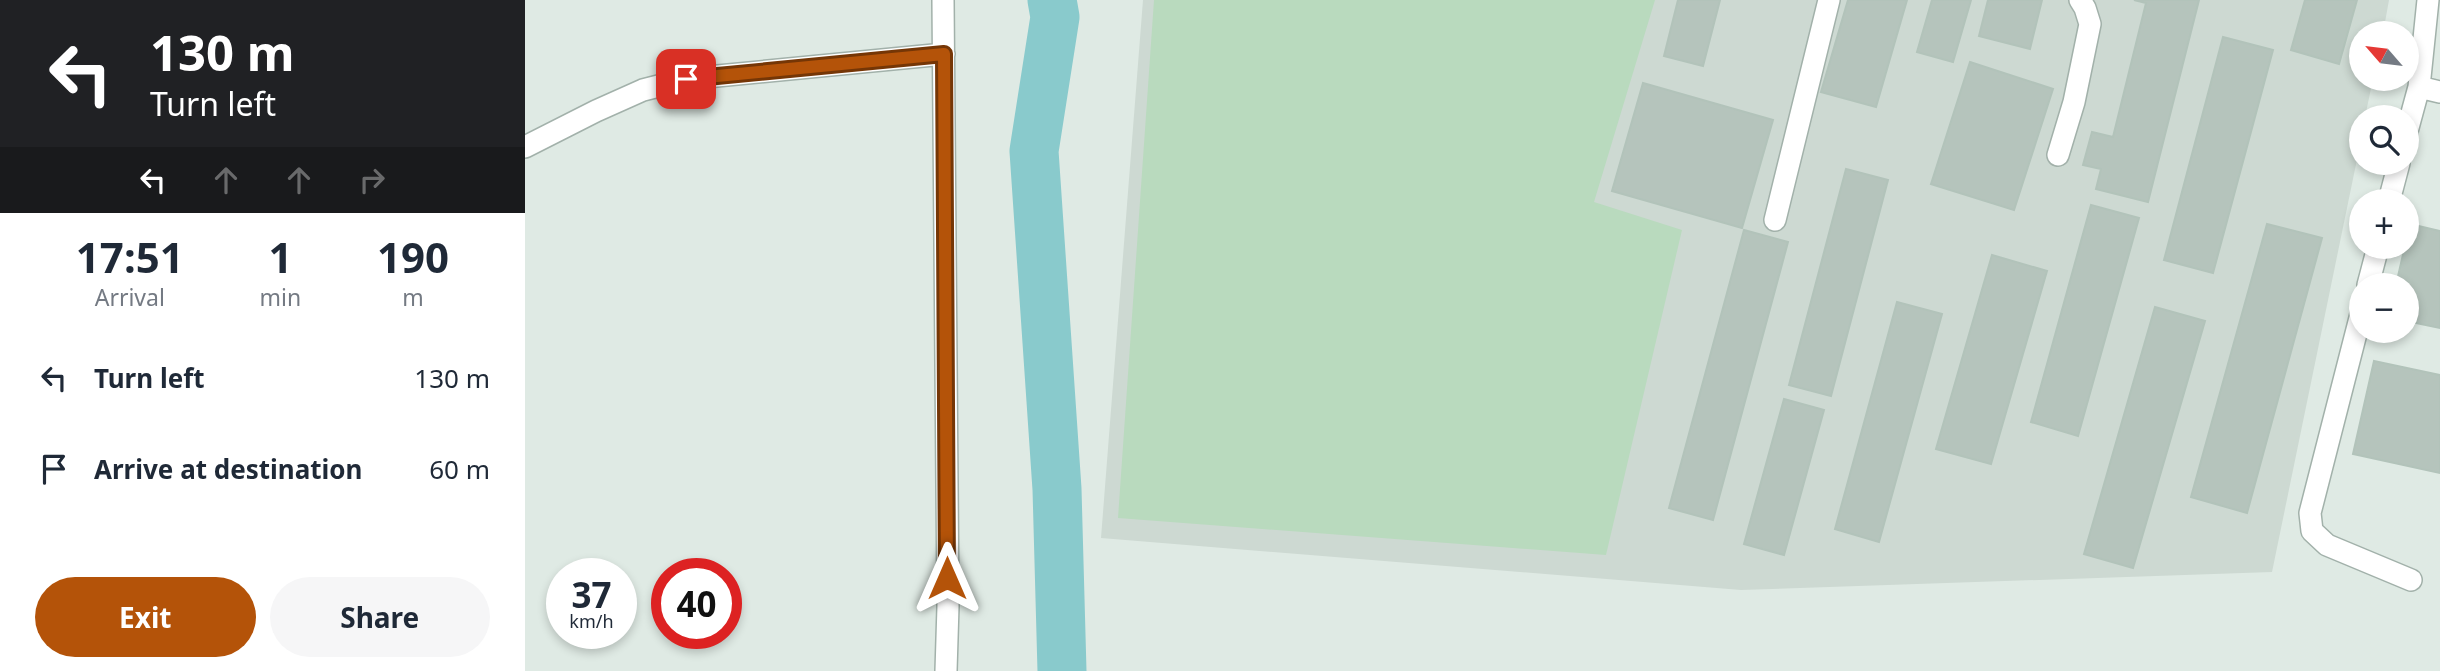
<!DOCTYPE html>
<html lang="en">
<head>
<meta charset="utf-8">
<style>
  body { margin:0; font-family:"Noto Sans",sans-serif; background:#f6f6f7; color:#1f2937; height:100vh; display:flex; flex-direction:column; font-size:26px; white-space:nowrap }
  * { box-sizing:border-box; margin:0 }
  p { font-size:23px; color:#747a83 }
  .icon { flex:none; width:38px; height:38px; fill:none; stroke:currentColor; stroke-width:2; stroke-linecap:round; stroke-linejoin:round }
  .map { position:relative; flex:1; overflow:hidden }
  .drawer { display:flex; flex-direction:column; background:#fff; width:525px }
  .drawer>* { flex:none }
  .top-card { background:#202124; color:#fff; overflow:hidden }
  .needle { width:46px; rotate:298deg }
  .controls { position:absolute; left:1824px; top:21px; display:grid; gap:14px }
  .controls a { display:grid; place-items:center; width:70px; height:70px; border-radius:50%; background:#fff; box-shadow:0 4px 10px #0003; font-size:35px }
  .speed { position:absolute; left:21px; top:558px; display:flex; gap:14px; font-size:35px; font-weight:700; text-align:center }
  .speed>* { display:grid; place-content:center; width:91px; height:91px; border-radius:50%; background:#fff; box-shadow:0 4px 10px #0003; line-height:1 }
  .speed small { font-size:18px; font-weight:400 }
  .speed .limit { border:10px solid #d22; background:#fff; color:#111 }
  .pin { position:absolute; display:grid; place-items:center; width:60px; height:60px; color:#fff; margin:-30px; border-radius:14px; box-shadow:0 4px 10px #0006 }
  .me { position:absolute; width:77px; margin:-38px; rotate:0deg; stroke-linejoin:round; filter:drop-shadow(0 0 5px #0008) }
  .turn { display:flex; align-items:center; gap:24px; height:147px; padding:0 35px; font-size:32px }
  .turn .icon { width:91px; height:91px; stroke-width:2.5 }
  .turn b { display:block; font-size:49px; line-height:60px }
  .lanes { display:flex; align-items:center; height:66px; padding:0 35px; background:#0003; justify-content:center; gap:35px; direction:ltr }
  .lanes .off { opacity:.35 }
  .eta { display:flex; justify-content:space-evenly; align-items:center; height:119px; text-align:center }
  .eta b { font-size:42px; font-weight:700; line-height:49px }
  .button { display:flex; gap:14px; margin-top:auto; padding:14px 35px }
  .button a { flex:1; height:80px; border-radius:42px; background:#b45309; color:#fff; font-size:28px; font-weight:700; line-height:80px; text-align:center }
  .button a+a { background:#f6f6f7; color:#1f2937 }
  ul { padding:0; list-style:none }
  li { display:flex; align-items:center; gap:21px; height:91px; padding:0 35px }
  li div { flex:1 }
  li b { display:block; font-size:26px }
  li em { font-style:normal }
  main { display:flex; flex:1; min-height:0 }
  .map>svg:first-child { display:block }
</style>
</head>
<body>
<main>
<section class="drawer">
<div class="top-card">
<div class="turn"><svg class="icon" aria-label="left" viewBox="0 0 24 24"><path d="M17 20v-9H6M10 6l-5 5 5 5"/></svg><div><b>130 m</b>Turn left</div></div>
<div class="lanes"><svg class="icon" aria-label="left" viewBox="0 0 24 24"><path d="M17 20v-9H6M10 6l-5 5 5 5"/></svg><svg class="icon off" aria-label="ahead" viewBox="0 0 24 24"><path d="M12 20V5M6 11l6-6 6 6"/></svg><svg class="icon off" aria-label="ahead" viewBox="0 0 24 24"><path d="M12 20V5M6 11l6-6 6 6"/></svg><svg class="icon off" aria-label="right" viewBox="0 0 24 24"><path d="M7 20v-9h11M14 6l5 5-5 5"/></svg></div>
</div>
<div class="eta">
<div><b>17:51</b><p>Arrival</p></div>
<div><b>1</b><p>min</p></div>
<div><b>190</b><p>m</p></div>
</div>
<ul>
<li><svg class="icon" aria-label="left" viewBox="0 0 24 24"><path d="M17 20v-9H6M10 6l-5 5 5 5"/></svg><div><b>Turn left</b></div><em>130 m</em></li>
<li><svg class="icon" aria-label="arrive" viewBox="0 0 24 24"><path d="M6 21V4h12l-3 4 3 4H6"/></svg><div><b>Arrive at destination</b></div><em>60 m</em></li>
</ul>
<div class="button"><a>Exit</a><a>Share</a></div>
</section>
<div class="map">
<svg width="1915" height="671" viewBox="0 0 1915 671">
  <rect width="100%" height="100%" fill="#dfeae4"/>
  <path fill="#cdd9d2" d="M618 0H1864L1858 33H1836V79H1848L1840 117H1836V140L1747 572 1216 590 576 538Z"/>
  <path fill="#b9dabe" d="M629 0H1130L1069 202 1157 230 1081 555 593 518Z"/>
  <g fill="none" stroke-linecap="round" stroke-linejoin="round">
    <path stroke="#89cacc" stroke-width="49" d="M527 0 530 17 509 151 532 489 537 671"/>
  </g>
  <path fill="#b5c4bc" stroke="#b2c3ba" stroke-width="2" d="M1153 0H1195L1178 66 1139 56Z
    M1323 0H1382L1351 107 1296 92Z
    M1407 0H1446L1428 62 1392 52Z
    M1463 0H1517L1505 49 1454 36Z
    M1609 0H1674L1623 202 1571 189 1576 169 1558 165 1567 132 1588 137 1621 3Z
    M1780 0H1832L1814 64 1766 50Z
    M1698 37 1748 50 1688 273 1639 260Z
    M1445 62 1528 89 1489 210 1406 184Z
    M1118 83 1248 120 1217 228 1087 191Z
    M1321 169 1363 180 1306 396 1264 385Z
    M1566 205 1614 218 1553 436 1506 422Z
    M1742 224 1797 238 1722 513 1666 497Z
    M1885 224 1915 231V328L1881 321V285H1871Z
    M1219 230 1263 242 1188 520 1144 508Z
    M1467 255 1522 271 1466 464 1411 449Z
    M1372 302 1417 314 1354 542 1310 529Z
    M1630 307 1680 321 1608 568 1559 554Z
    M1849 361 1915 375V473L1828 454Z
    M1259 399 1299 410 1259 555 1219 544Z"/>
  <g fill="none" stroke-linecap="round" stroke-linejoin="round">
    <defs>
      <path id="minor" d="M418 0 423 606 421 671
        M1894 87 1915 92
        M1881 135 1894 87 1903 0
        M0 147 71 111 118 90 161 79 419 54
        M1533 155 1549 102 1565 24 1560 8 1555 0
        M1864 201 1874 163
        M1250 220 1304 0
        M1843 285 1853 247
        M1836 314 1785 513 1787 531 1802 545 1886 580"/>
    </defs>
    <use href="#minor" stroke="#a2b1aa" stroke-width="24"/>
    <use href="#minor" stroke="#fff" stroke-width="21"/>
  </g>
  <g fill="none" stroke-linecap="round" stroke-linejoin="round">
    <defs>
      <path id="route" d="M161 79 419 54 422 578"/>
    </defs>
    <use href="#route" stroke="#753606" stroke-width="18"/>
    <use href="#route" stroke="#b45309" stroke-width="12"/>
  </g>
</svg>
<div class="controls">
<a><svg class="needle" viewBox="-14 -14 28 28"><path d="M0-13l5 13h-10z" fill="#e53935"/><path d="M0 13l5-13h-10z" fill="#747a83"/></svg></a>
<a><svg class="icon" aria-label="search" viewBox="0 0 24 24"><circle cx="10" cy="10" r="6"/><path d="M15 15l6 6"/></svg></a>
<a>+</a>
<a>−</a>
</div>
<div class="speed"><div>37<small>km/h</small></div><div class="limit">40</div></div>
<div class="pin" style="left:161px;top:79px;background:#d93025"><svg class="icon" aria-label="arrive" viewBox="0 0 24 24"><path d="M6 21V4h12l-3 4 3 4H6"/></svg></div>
<svg class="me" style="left:422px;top:578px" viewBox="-20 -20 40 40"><path d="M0-17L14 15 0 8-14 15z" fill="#b45309" stroke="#fff" stroke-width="4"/></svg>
</div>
</main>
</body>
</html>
